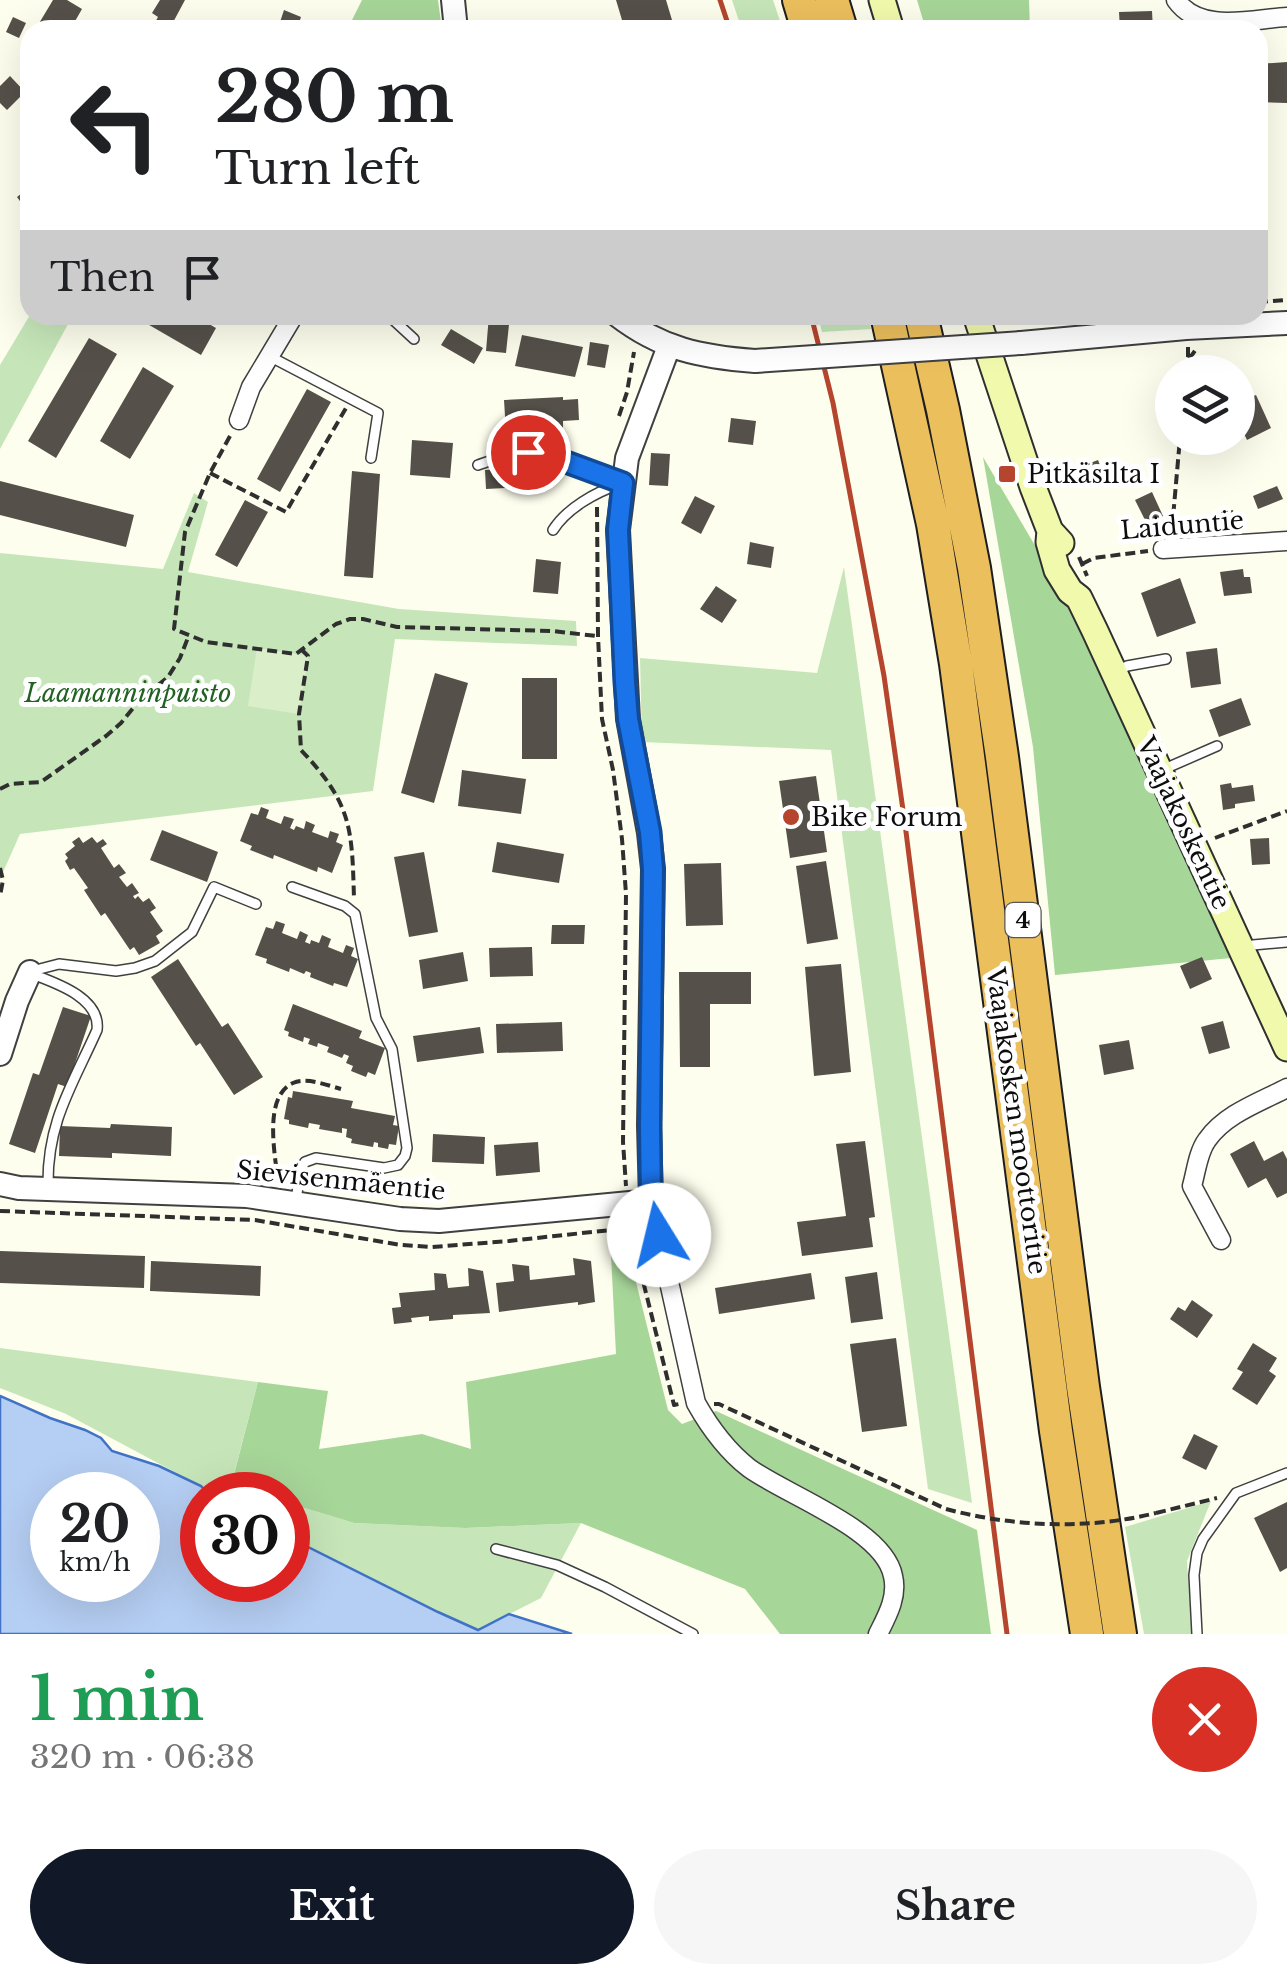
<!DOCTYPE html>
<html lang="en">
<head>
<meta charset="utf-8">
<style>
  body { margin:0; font-family:"Libre Baskerville",serif; background:#f6f6f6; color:#202124; height:100vh; display:flex; flex-direction:column; font-size:38px; white-space:nowrap }
  * { box-sizing:border-box; margin:0 }
  p { font-size:32px; color:#757577 }
  .icon { flex:none; width:55px; height:55px; fill:none; stroke:currentColor; stroke-width:2; stroke-linecap:round; stroke-linejoin:round }
  .map { position:relative; height:1634px; overflow:hidden }
  .drawer { display:flex; flex-direction:column; background:#fff; flex:1 }
  .drawer>* { flex:none }
  .banner { position:absolute; left:20px; top:20px; width:1248px; height:305px; border-radius:30px; box-shadow:0 10px 40px #0002; background:#fff; color:#202124; overflow:hidden }
  .fabs { position:absolute; left:1155px; top:355px; display:grid; gap:20px }
  .fabs a { display:grid; place-items:center; width:100px; height:100px; border-radius:50%; background:#fff; box-shadow:0 10px 40px #0002; font-size:50px }
  .speed { position:absolute; left:30px; top:1472px; display:flex; gap:20px; font-size:50px; font-weight:700; text-align:center }
  .speed>* { display:grid; place-content:center; width:130px; height:130px; border-radius:50%; background:#fff; box-shadow:0 10px 40px #0002; line-height:1 }
  .speed small { font-size:25px; font-weight:400 }
  .speed .limit { border:15px solid #d22; background:#fff; color:#111 }
  .pin { position:absolute; display:grid; place-items:center; width:85px; height:85px; color:#fff; margin:-42px; border:5px solid #fff; border-radius:50%; box-shadow:0 2px 10px #0007 }
  .me { position:absolute; width:110px; margin:-55px; rotate:351deg; stroke-linejoin:round; filter:drop-shadow(0 0 8px #0008) }
  .turn { display:flex; align-items:center; gap:35px; height:210px; padding:0 30px; font-size:45px }
  .turn .icon { width:130px; height:130px; stroke-width:2.5 }
  .turn b { display:block; font-size:70px; line-height:85px }
  .then { display:flex; align-items:center; height:95px; padding:0 30px; background:#0003; gap:20px; font-size:38px }
  .round { display:grid; place-items:center; flex:none; width:105px; height:105px; border-radius:52px; background:#f6f6f6 }
  .head { display:flex; align-items:center; justify-content:space-between; height:170px; padding:0 30px }
  h1 { font-size:60px; font-weight:700; line-height:75px; color:#1e9e55 }
  .cta { display:flex; gap:20px; margin-top:auto; padding:20px 30px }
  .cta a { flex:1; height:115px; border-radius:60px; background:#111827; color:#fff; font-size:40px; font-weight:700; line-height:115px; text-align:center }
  .cta a+a { background:#f6f6f6; color:#202124 }
  .map>svg:first-child { display:block }
</style>
</head>
<body>
<div class="map">
<svg width="1287" height="1634" viewBox="0 0 1287 1634">
  <rect width="100%" height="100%" fill="#fefeee"/>
  <path fill="#c6e6b9" d="M732 0H773L783 30H742Z
    M30 315H73L0 449V365Z
    M818 315H868L871 329 822 332Z
    M194 493 208 502 188 572 399 609 576 621 577 646 395 639 373 791 20 834 0 879V553L163 569Z
    M844 567 972 1503 928 1489 831 750 642 742 640 658 817 673Z
    M0 1348 258 1382 231 1485 256 1495H209L201 1486 66 1414 0 1388Z
    M1211 1501 1187 1561 1192 1634H1144L1125 1527Z
    M288 1503 354 1523 465 1528 581 1523 541 1598 478 1630 438 1612 288 1537Z"/>
  <path fill="#a7d699" d="M362 0H438L442 30H363L350 24Z
    M917 0H1029L1030 30H926Z
    M983 457 1060 588 1231 958 1055 975 1033 747Z
    M624 1234 668 1410 682 1424 716 1411 977 1530 991 1634H780L745 1589 581 1523 465 1528 354 1523 288 1503V1495H261L231 1486 258 1382 328 1391 319 1449 422 1434 471 1449 466 1382 616 1354 610 1235Z"/>
  <path fill="#daeeca" d="M257 648 308 656 299 714 248 706Z"/>
  <path fill="#b5cef3" stroke="#4072c5" stroke-width="2.5" fill-rule="evenodd" d="M0 1396 50 1418 85 1430 101 1438 112 1451 159 1466 201 1486 209 1495H202V1580H288V1537L438 1612 478 1630 509 1614 572 1634H0ZM52 1495H138V1580H52Z"/>
  <path fill="#55514a" d="M53 0H67L82 9 70 30H35Z
    M160 0H185L170 28 167 26 165 30 153 26 158 17 152 13Z
    M616 0H666L675 30H625Z
    M284 10 301 17 297 29 280 22Z
    M1152 11 1153 30H1120L1119 12Z
    M13 17 26 23 19 38 6 32Z
    M1287 62V103L1258 102V64Z
    M10 76 25 92 7 110 0 103V86Z
    M30 187V215L17 197Z
    M148 315H193L216 328 201 355 144 322Z
    M489 315H510L506 353 486 351Z
    M451 329 483 348 474 364 441 345Z
    M522 335 583 347 575 377 515 366Z
    M89 338 117 354 56 458 28 441Z
    M590 342 609 345 605 368 587 365Z
    M143 367 174 386 130 459 100 441Z
    M1240 375 1251 397 1256 395 1271 428 1247 440 1238 421V376Z
    M307 389 331 402 280 492 257 479Z
    M563 397V400L578 399 579 420 563 421V429L506 432 504 400Z
    M731 418 756 421 753 445 728 442Z
    M412 440 453 443 450 478 410 475Z
    M651 453 670 454 668 486 649 485Z
    M1098 460 1105 478 1082 487 1074 469Z
    M527 468 528 487 486 489 485 470Z
    M352 471 380 474 373 578 344 576Z
    M0 481 134 515 126 547 0 515Z
    M1277 486 1283 499 1258 509 1253 496Z
    M1152 492 1163 516 1147 524 1135 500Z
    M695 496 715 506 701 534 681 523Z
    M245 500 268 512 237 567 215 555Z
    M1233 510 1235 524 1241 523 1243 535 1215 540 1210 514Z
    M750 542 774 547 771 568 747 564Z
    M536 559 561 562 558 594 533 592Z
    M1243 569 1244 577H1250L1252 593 1224 596 1220 572Z
    M1180 578 1196 623 1157 637 1141 593Z
    M716 586 737 600 722 623 700 609Z
    M1217 648 1221 684 1191 688 1186 652Z
    M435 673 468 683 434 803 401 793Z
    M522 678H557V759H522Z
    M1241 698 1251 725 1219 737 1209 710Z
    M462 770 526 779 521 814 458 806Z
    M816 776 827 852 790 858 779 781Z
    M1231 783 1232 788 1253 785 1255 801 1235 804V808L1223 810 1220 785Z
    M261 807 269 810 266 818 281 824 284 816 294 819 290 828 294 830 296 826 304 829 306 821 315 825 312 832 328 838 330 831 339 834 336 842 343 845 332 873 318 867 317 872 274 855 273 859 250 850 252 846 240 841 251 813 258 815Z
    M162 830 218 852 207 882 150 860Z
    M79 837 83 843 92 837 97 843 103 839 107 844 101 848 114 868 119 864 126 873 119 877 127 887 132 883 139 893 133 896 135 899 138 896 143 902 149 898 156 908 150 912 163 931 156 936 160 943 139 955 134 947 130 950 105 913 101 916 84 890 88 888 74 868 70 870 65 861 68 858 65 854 75 846 72 842Z
    M1269 838 1270 864 1252 865 1250 839Z
    M497 842 564 854 559 883 492 872Z
    M424 852 438 932 409 937 394 857Z
    M826 861 838 939 807 944 796 866Z
    M721 863 723 925 686 926 684 864Z
    M276 921 285 924 282 933 297 939 300 931 308 935 305 942 310 944 311 940 319 943 322 935 331 939 328 947 343 953 346 945 354 948 351 956 358 959 347 987 334 983 333 986 310 977 311 973 306 971 304 974 290 968 289 972 266 963 267 959 255 955 266 927 273 929Z
    M552 925H585L584 944H551Z
    M532 947 533 976 490 977 489 948Z
    M463 952 468 981 423 989 419 960Z
    M1202 957 1212 979 1190 989 1180 966Z
    M178 959 222 1027 228 1023 263 1077 234 1095 200 1043 196 1046 151 977Z
    M841 964 851 1072 814 1076 805 967Z
    M679 972H751V1004H710V1067H680Z
    M293 1004 362 1031 359 1038 385 1048 375 1075 368 1072 366 1077 351 1071 353 1066 346 1063 349 1056 344 1054 342 1058 327 1052 329 1047 318 1043 317 1047 308 1044 310 1039 304 1037 303 1042 288 1036 289 1032 284 1030Z
    M63 1007 91 1016 67 1087 58 1084 35 1153 9 1144 33 1073 39 1075Z
    M1223 1021 1230 1048 1209 1054 1201 1027Z
    M562 1022 563 1051 497 1053 496 1024Z
    M480 1027 484 1053 417 1062 413 1036Z
    M1129 1040 1134 1069 1104 1075 1099 1045Z
    M293 1091 353 1101 351 1108 395 1116 393 1125 399 1126 396 1145 389 1144 388 1149 378 1147V1143L374 1142 373 1147 351 1143 352 1139 346 1137 347 1129 342 1128V1133L319 1129 320 1125 309 1123 308 1128 289 1124V1120L284 1119 288 1097 292 1098Z
    M111 1124 172 1127 171 1156 112 1153V1158L59 1156 60 1126 110 1128Z
    M433 1134 485 1137 484 1164 432 1162Z
    M865 1141 875 1217 869 1218 873 1247 802 1256 797 1222 846 1216 836 1144Z
    M1254 1141 1264 1161 1283 1151 1287 1159V1193L1277 1198 1266 1178 1248 1188 1230 1154Z
    M538 1142 540 1172 496 1176 494 1145Z
    M0 1251 145 1256 144 1288 0 1283Z
    M573 1258 591 1261 595 1302 578 1305V1302L499 1312 496 1283 514 1281 512 1264 529 1266 530 1280 575 1275Z
    M151 1261 261 1266 260 1296 150 1291Z
    M468 1268 483 1271 490 1313 453 1315V1319L429 1321V1316L411 1318 412 1322 394 1324 392 1308 401 1307 399 1293 435 1290 434 1273 446 1274 448 1288 469 1286Z
    M877 1272 883 1319 851 1323 845 1277Z
    M811 1273 815 1299 719 1314 715 1288Z
    M1192 1300 1213 1315 1197 1338 1170 1319 1178 1307 1185 1311Z
    M896 1338 907 1426 862 1432 850 1344Z
    M1253 1343 1277 1358 1269 1371 1276 1376 1257 1405 1232 1389 1243 1372 1237 1369Z
    M1194 1434 1218 1446 1206 1470 1182 1458Z
    M1287 1502V1568L1280 1572 1254 1518Z"/>
  <g fill="none" stroke-linecap="round" stroke-linejoin="round">
    <defs>
      <path id="service" d="M388 315 414 339
        M269 356 378 413 371 458
        M478 465C491 461 504 454 518 452 547 449 591 473 620 482
        M553 530C567 508 596 492 620 484
        M1117 671 1127 666 1166 659
        M1162 770 1217 746
        M292 887 345 906 355 914 376 1018 392 1049 407 1148 405 1156 398 1165 384 1168 316 1158 305 1162 300 1170 296 1202
        M1246 949 1253 945 1287 942
        M32 971 59 964 116 971 135 968 155 961 192 932 214 887 256 904
        M32 974C56 983 101 998 97 1030 72 1086 47 1122 48 1186
        M496 1549 557 1565 605 1587 693 1634
        M1197 1634 1194 1575 1197 1553 1203 1539 1236 1493 1287 1473"/>
      <path id="minor" d="M1176 0C1200 34 1251 19 1287 17
        M239 420 251 387 294 315
        M1163 549 1287 541
        M651 1201 696 1403C710 1428 726 1450 749 1468 786 1495 884 1529 893 1576 898 1597 887 1616 878 1634
        M1221 1240 1192 1186C1196 1172 1198 1152 1207 1140 1225 1114 1260 1102 1287 1088"/>
      <path id="tertiary" d="M453 0 456 30
        M617 315C661 349 701 357 755 361
        M1021 343 1186 328 1287 323
        M0 1054 17 1001 30 972
        M0 1184 19 1188 247 1196 400 1219 439 1221 651 1201 649 1126 653 869 649 833 628 719 618 530 627 458 669 346"/>
      <path id="secondary" d="M882 0 891 30
        M976 315 1033 487 1050 531 1061 543
        M1050 531 1049 542 1057 570 1070 591 1079 598 1095 631 1287 1048"/>
      <path id="motorway" d="M799 0 808 30
        M832 0 841 30
        M887 315 933 524 956 664 1056 1431 1087 1634
        M921 315 943 410 974 568 1002 757 1083 1387 1120 1634"/>
    </defs>
    <use href="#service" stroke="#404040" stroke-width="12"/>
    <use href="#minor" stroke="#404040" stroke-width="21"/>
    <use href="#tertiary" stroke="#404040" stroke-width="26"/>
    <use href="#secondary" stroke="#2f2f2f" stroke-width="29"/>
    <use href="#motorway" stroke="#1e1e1e" stroke-width="36"/>
    <path stroke="#2f2f2f" stroke-width="4" stroke-dasharray="10 5" stroke-linecap="butt" d="M1258 302 1287 300
      M1188 347V372
      M1189 359 1197 348
      M619 416 627 392 634 352
      M230 436 210 473 185 532 174 629 206 642 296 654 336 624 350 619H363L397 627 553 631 596 636
      M210 473 286 512 346 408
      M597 507 598 636 602 719 613 770 622 839 626 894 623 1142 626 1186
      M1172 529 1180 438
      M1079 557 1087 576
      M1082 564 1094 558 1148 551
      M301 649 308 656 299 714 301 750C352 804 352 828 354 899
      M0 789 10 784 41 782 106 736 121 723 139 701 168 677 180 658 189 635
      M1215 838 1287 811
      M0 868 3 880 0 896
      M278 1183C276 1158 262 1097 293 1083 306 1077 327 1085 341 1089
      M0 1211 255 1220 401 1245 432 1247 509 1241 629 1228
      M629 1225 674 1405 679 1404
      M714 1404H719L946 1509
      M1156 1513 1217 1498"/>
    <use href="#service" stroke="#fff" stroke-width="9"/>
    <use href="#minor" stroke="#fff" stroke-width="18"/>
    <use href="#tertiary" stroke="#fff" stroke-width="22"/>
    <use href="#secondary" stroke="#f1faac" stroke-width="25"/>
    <use href="#motorway" stroke="#ecbf5d" stroke-width="32"/>
    <path stroke="#b5452d" stroke-width="5" d="M720 0 730 30
      M811 315 833 403 884 676 905 824 1007 1634"/>
    <defs>
      <path id="tertiary-bridge" d="M755 361 1021 343"/>
    </defs>
    <use href="#tertiary-bridge" stroke="#404040" stroke-width="26" stroke-linecap="butt"/>
    <path stroke="#2f2f2f" stroke-width="4" stroke-dasharray="10 5" stroke-linecap="butt" d="M946 1509C1014 1527 1087 1530 1156 1513"/>
    <use href="#tertiary-bridge" stroke="#fff" stroke-width="22"/>
  </g>
  <g fill="none" stroke-linecap="round" stroke-linejoin="round">
    <defs>
      <path id="route" d="M528 452 566 462 623 483 618 530 625 682 628 719 650 832 653 869 650 1126 651 1201 659 1235"/>
    </defs>
    <use href="#route" stroke="#114b97" stroke-width="25"/>
    <use href="#route" stroke="#1a73e8" stroke-width="18"/>
  </g>
  <g fill="#b5452d" stroke="#fff" stroke-width="4">
    <rect x="997" y="464" width="20" height="20" rx="5"/>
    <circle cx="791" cy="817" r="10"/>
  </g>
  <g text-anchor="middle" stroke-width="10" stroke-linejoin="round" paint-order="stroke">
    <rect fill="#fff" stroke="#565656" stroke-width="2.5" x="1005.5" y="903" width="35" height="34" rx="8"/>
    <g font-size="22" font-weight="bold" fill="#0d0d0d">
      <text x="1023" y="928">4</text>
    </g>
    <g font-size="25" fill="#0d0d0d" stroke="#fff" text-anchor="start">
      <text x="1027" y="483">Pitkäsilta I</text>
      <text x="811" y="826">Bike Forum</text>
    </g>
    <g font-size="25" fill="#0d0d0d" stroke="#fff">
      <text transform="translate(1182 525) rotate(-5)" y="9">Laiduntie</text>
      <text transform="translate(1184 823) rotate(65)" y="9">Vaajakoskentie</text>
      <text transform="translate(1017 1121) rotate(82)" y="9">Vaajakosken moottoritie</text>
      <text transform="translate(341 1180) rotate(6)" y="9">Sievisenmäentie</text>
    </g>
    <g font-size="25" font-style="italic" fill="#216122" stroke="#fff">
      <text x="128" y="702">Laamanninpuisto</text>
    </g>
  </g>
</svg>
<div class="fabs">
<a><svg class="icon" aria-label="layers" viewBox="0 0 24 24"><path d="M12 4l9 5-9 5-9-5zM3 14l9 5 9-5"/></svg></a>
</div>
<div class="speed"><div>20<small>km/h</small></div><div class="limit">30</div></div>
<div class="pin" style="left:528px;top:452px;background:#d93025"><svg class="icon" aria-label="arrive" viewBox="0 0 24 24"><path d="M6 21V4h12l-3 4 3 4H6"/></svg></div>
<svg class="me" style="left:659px;top:1235px" viewBox="-20 -20 40 40"><circle r="19" fill="#fff"/><path d="M0-13L10 11 0 6-10 11z" fill="#1a73e8"/></svg>
<div class="banner">
<div class="turn"><svg class="icon" aria-label="left" viewBox="0 0 24 24"><path d="M17 20v-9H6M10 6l-5 5 5 5"/></svg><div><b>280 m</b>Turn left</div></div>
<div class="then">Then<svg class="icon" aria-label="arrive" viewBox="0 0 24 24"><path d="M6 21V4h12l-3 4 3 4H6"/></svg></div>
</div>
</div>
<section class="drawer">
<div class="head"><div><h1>1 min</h1><p>320 m · 06:38</p></div><a class="round" style="background:#d93025;color:#fff"><svg class="icon" aria-label="close" viewBox="0 0 24 24"><path d="M6 6l12 12M18 6L6 18"/></svg></a></div>
<div class="cta"><a>Exit</a><a>Share</a></div>
</section>
</body>
</html>
